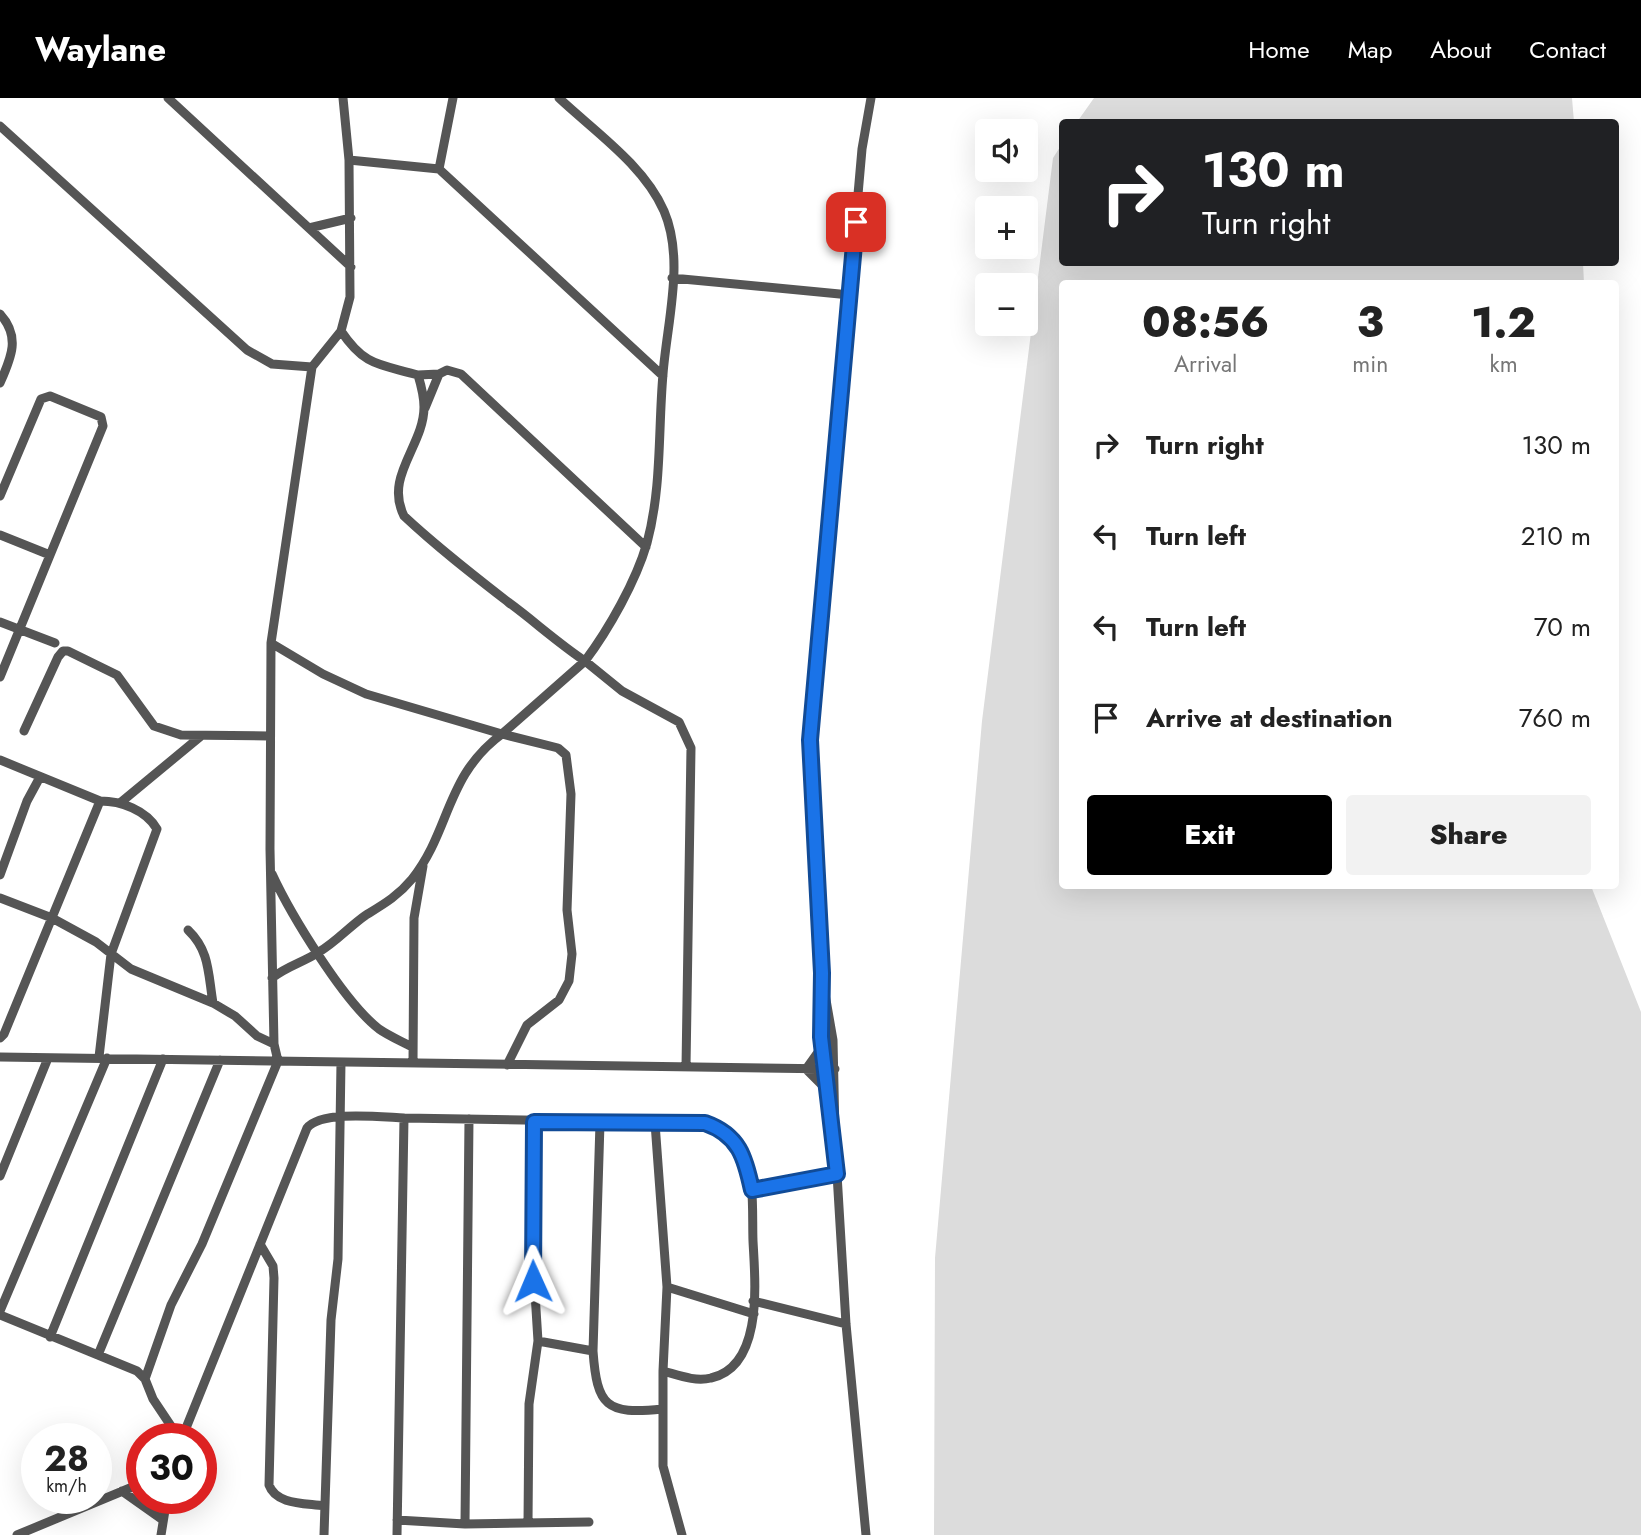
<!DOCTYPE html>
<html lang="en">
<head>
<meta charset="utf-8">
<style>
  body { margin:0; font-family:Jost,sans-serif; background:#f2f2f2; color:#222; height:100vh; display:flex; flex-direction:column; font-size:26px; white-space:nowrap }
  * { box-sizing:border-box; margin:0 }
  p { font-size:23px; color:#767676 }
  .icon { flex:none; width:38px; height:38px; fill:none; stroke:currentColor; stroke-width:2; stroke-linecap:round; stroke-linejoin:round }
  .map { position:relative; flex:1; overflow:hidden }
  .drawer { position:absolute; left:1059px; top:182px; width:560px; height:609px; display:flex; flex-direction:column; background:#fff; border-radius:7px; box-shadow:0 7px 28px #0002 }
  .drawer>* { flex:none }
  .guide { position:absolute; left:1059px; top:21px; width:560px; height:147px; border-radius:7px; box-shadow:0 7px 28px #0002; background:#202124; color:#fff; overflow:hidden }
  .controls { position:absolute; left:975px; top:21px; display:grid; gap:14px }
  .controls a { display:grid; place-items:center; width:63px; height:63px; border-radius:7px; background:#fff; box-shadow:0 7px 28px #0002; font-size:35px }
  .speed { position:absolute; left:21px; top:1325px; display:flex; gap:14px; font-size:35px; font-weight:700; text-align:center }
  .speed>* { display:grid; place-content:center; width:91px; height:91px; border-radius:50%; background:#fff; box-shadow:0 7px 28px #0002; line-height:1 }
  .speed small { font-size:18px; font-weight:400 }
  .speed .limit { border:10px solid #d22; background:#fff; color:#111 }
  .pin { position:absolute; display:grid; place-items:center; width:60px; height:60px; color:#fff; margin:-30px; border-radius:14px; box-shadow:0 4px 10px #0006 }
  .me { position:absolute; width:77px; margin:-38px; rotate:359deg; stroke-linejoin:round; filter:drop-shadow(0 0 5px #0008) }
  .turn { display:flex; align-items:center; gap:24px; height:147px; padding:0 28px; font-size:32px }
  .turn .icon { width:91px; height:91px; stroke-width:2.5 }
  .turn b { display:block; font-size:49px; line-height:60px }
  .eta { display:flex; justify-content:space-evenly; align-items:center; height:119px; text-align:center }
  .eta b { font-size:42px; font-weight:800; line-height:49px }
  .cta { display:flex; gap:14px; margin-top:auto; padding:14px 28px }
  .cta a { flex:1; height:80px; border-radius:7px; background:#000; color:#fff; font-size:28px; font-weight:800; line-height:80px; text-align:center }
  .cta a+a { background:#f2f2f2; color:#222 }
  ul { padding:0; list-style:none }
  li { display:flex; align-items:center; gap:21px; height:91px; padding:0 28px }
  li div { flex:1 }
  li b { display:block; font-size:26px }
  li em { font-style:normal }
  header { display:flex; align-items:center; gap:42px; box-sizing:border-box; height:98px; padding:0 35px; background:#000; color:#fff }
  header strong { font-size:33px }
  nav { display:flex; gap:38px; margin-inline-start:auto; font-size:24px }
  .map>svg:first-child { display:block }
</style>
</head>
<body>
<header>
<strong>Waylane</strong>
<nav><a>Home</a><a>Map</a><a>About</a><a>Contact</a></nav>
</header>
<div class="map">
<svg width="1641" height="1437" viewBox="0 0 1641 1437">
  <rect width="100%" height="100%" fill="#fff"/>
  <path fill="#dcdcdc" d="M1094 0H1572L1574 24H1077Z
    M1062 46V164L1583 165 1584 185 1062 186V788H1591L1641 914V1437H934L935 1160 982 623 1053 60Z"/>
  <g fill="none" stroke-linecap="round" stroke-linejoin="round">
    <path stroke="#555" stroke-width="9" d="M168 0 351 169
      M453 0 439 71 663 278
      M0 28 247 252 272 266 312 269
      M349 62 439 71
      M309 130 351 120
      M672 180 850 197
      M0 216C21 239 11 260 0 285
      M341 233C365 269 380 266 418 277 421 287 424 298 424 309 424 348 384 378 404 418 437 449 472 476 508 504 534 523 558 545 585 563 609 531 636 483 647 445 662 389 658 333 663 276 667 224 685 162 664 113 644 67 594 33 559 0
      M418 277 439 276 447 272 461 276 646 449
      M425 310 439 276
      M0 398 41 301 50 298 101 319 103 328 0 579
      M0 437 50 457
      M0 524 55 545
      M271 545 323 576 366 596 502 636 585 563 622 593 679 624 691 650 686 969
      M24 633 58 559 63 553H68L117 577 154 628 181 637 269 638
      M0 662 100 703 4 936 0 940
      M120 705 201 638
      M272 776C291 817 344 904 379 931 389 938 401 943 412 949
      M0 777 27 703 40 679
      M0 800 52 820 96 844 131 871 213 905 235 918 257 938 274 946
      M188 832C210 853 208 876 213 905
      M272 880C287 868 304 864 319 854 336 844 350 828 366 817 384 806 398 798 412 781 451 732 445 678 502 636L558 650 566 657 571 696 567 812 572 856 569 883 559 902 527 927 507 967
      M825 896 833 942 835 1036
      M821 950 806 971 824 989
      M0 959 835 971
      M99 959 111 856 157 731C146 712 121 703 100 703
      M413 965 414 820 423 768
      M404 1020 705 1025C723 1031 736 1039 744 1058 755 1084 752 1115 753 1143 755 1183 764 1268 711 1280 695 1284 678 1277 663 1273V1368L682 1437
      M534 1024 533 1163 538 1243 593 1253 600 1025
      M655 1025 667 1189 754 1216
      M0 1078 48 960
      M752 1092 837 1076
      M260 1146 273 1168 274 1180 269 1387C276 1407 306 1405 324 1408
      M753 1203 846 1226
      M0 1213 107 960
      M0 1217 137 1273 145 1281 153 1301 179 1340
      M50 1239 163 961
      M593 1253C597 1308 606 1317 662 1311
      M98 1257 220 962
      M663 1273 667 1189
      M145 1281 171 1207 202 1146 278 963 274 946 270 751 271 545 312 269 341 233 350 199 349 62 343 0
      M182 1340 307 1030C321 1012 381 1019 404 1020L397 1437
      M122 1393 163 1422
      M397 1422 465 1426 469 1021
      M528 1425 529 1306 538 1243
      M465 1426 589 1424
      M17 1437 142 1385
      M161 1437 167 1400
      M324 1437 331 1222 338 1161 341 964
      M866 1437 846 1226 837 1076 821 939 822 875 810 642 862 51 871 0"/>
  </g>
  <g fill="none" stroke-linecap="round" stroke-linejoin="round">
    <defs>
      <path id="route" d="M533 1183 534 1024 705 1025C739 1037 745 1059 752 1092L837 1076 821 939 822 875 810 642 856 124"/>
    </defs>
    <use href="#route" stroke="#114b97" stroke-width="18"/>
    <use href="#route" stroke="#1a73e8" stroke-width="12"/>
  </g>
</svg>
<div class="controls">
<a><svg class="icon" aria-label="sound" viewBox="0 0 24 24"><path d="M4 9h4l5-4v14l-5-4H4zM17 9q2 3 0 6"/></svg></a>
<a>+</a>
<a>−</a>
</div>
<div class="speed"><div>28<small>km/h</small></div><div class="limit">30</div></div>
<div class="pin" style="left:856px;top:124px;background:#d93025"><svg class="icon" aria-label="arrive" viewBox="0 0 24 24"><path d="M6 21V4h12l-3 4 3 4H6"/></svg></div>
<svg class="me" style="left:533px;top:1183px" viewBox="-20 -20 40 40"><path d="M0-17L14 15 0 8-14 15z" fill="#1a73e8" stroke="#fff" stroke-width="4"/></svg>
<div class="guide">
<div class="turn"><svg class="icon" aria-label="right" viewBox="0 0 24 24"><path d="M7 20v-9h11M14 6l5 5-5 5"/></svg><div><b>130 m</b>Turn right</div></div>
</div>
<section class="drawer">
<div class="eta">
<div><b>08:56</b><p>Arrival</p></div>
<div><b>3</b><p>min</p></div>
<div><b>1.2</b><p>km</p></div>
</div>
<ul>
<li><svg class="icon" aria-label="right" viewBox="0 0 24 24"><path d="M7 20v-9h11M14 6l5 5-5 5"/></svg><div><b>Turn right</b></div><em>130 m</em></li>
<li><svg class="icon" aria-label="left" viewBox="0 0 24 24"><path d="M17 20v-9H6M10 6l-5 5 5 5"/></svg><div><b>Turn left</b></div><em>210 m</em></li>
<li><svg class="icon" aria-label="left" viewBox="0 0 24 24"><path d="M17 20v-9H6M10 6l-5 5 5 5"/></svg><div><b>Turn left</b></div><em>70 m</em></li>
<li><svg class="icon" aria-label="arrive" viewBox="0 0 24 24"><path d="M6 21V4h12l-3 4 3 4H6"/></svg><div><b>Arrive at destination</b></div><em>760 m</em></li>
</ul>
<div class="cta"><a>Exit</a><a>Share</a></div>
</section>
</div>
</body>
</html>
